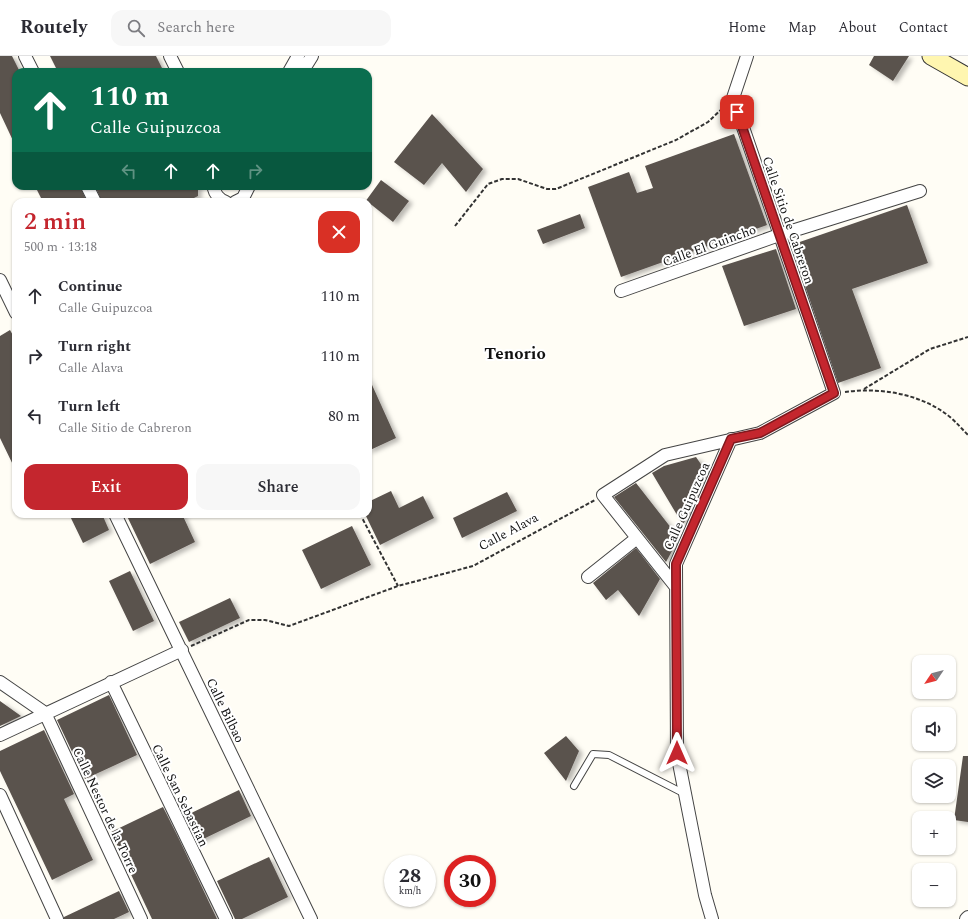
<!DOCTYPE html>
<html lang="en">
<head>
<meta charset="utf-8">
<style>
  body { margin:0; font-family:Spectral,serif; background:#f7f7f7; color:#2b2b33; height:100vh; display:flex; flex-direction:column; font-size:15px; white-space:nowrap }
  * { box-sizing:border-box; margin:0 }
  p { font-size:13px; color:#7c7c81 }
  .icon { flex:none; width:22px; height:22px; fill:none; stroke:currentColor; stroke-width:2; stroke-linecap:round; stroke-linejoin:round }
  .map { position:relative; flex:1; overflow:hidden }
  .details { position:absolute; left:12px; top:142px; width:360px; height:320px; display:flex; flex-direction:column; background:#fff; border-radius:12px; box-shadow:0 1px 3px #0004 }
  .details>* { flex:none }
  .hud { position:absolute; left:12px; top:12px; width:360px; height:122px; border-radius:12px; box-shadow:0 1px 3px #0004; background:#0b6e4f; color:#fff; overflow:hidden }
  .needle { width:26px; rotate:235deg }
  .controls { position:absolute; left:912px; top:599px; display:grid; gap:8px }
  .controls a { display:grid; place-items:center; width:44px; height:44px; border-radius:8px; background:#fff; box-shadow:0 1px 3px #0004; font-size:20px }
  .speed { position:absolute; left:384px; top:799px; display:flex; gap:8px; font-size:20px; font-weight:700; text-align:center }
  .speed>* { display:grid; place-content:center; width:52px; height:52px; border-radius:50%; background:#fff; box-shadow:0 1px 3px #0004; line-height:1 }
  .speed small { font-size:10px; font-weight:400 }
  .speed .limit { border:6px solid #d22; background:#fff; color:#111 }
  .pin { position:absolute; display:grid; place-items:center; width:34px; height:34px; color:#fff; margin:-17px; border-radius:8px; box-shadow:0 2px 6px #0006 }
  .me { position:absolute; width:44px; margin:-22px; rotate:0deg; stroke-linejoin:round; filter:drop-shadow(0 0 3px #0008) }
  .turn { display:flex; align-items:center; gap:14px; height:84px; padding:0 12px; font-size:18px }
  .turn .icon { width:52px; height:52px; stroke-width:2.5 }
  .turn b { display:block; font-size:28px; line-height:34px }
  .lanes { display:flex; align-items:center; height:38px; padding:0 12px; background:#0003; justify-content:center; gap:20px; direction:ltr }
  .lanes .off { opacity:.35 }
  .round { display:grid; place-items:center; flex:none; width:42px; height:42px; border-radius:12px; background:#f7f7f7 }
  .head { display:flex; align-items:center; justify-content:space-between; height:68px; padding:0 12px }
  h1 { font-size:24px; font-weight:600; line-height:30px; color:#c4262e }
  .primary-button { display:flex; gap:8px; margin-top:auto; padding:8px 12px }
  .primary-button a { flex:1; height:46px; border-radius:12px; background:#c4262e; color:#fff; font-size:16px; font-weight:600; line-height:46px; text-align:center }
  .primary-button a+a { background:#f7f7f7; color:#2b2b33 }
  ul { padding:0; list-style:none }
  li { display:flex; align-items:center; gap:12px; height:60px; padding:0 12px }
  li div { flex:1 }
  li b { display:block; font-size:15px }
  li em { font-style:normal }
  header { display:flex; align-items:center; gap:24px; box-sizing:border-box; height:56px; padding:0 20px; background:#fff; border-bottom:1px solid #e1e1e2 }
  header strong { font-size:19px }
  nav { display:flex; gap:22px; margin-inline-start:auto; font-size:14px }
  .search { width:280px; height:36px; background:#f7f7f7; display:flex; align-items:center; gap:10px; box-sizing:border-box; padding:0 14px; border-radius:12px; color:#7c7c81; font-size:15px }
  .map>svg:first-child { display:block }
</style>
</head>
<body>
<header>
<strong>Routely</strong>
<div class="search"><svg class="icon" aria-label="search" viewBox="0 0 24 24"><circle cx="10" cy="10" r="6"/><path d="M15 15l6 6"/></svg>Search here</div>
<nav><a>Home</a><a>Map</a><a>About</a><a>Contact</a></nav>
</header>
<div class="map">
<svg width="968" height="863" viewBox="0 0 968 863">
  <defs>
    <filter id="shadow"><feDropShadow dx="4" dy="2.5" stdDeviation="2" flood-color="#0004"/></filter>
  </defs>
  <rect width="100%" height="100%" fill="#fffdf5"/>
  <path fill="#5a524d" filter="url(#shadow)" d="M0 0H12L20 16H16V91L0 57Z
    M50 0H156L164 16H58Z
    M874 0H909L893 25 869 9Z
    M432 58 483 113 466 136 442 107 424 129 394 106Z
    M734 78 767 169 621 221 588 131 629 116 637 137 653 132 645 110Z
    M381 124 409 145 393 166 368 146H365Z
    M35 130H80L87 146H43Z
    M95 130H198V140L186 146H102Z
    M907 149 928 207 852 233 881 312 838 327 791 189Z
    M580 158 585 172 543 188 537 174Z
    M776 193 796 253 744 270 722 210Z
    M10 274 16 285V415L0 382V280Z
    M368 320 396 382 368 395Z
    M696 401 707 417 683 469 652 417 664 410Z
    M636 427 679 482 666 506 614 441Z
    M391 435 399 452 423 440 434 462 380 489 365 458H368V446Z
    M507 436 517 455 462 482 453 462Z
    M69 458H102L109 474 83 487Z
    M126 458H182L195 486 150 508Z
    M352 470 371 509 321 533 302 494Z
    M636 492 660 523 639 560 618 534 606 544 593 527Z
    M130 515 154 565 133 575 109 525Z
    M230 542 240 562 189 586 179 566Z
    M109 639 137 699 85 723 57 664Z
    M0 645 21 660 0 670Z
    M44 674 74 738 64 743 93 804 52 824 0 715V695Z
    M566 680 579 695 566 725 544 697Z
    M963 700H968V766L954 764Z
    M239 734 251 760 197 786 185 760Z
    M163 751 180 785 217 863H152L111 776Z
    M269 801 288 841 242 863H235L217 825Z
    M119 835 129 856 114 863H64V861Z"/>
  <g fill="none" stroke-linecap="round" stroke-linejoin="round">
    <defs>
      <path id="lane" d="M574 730 593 698 609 699 685 738"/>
      <path id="street" d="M25 0 33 16
        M170 0 178 16
        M289 16 298 0
        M302 16 312 0
        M87 130 95 146
        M213 130C215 138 218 143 226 146
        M235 146 243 142 249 130
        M0 224 16 257
        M621 235 779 179 920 135
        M115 458 311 863
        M588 521 637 482
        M676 531 603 439 665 399 760 377 834 337 733 42 747 0
        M0 626 45 657 141 863
        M111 626 226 863
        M0 679 182 594
        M0 739 57 863
        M712 863 705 839 677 697 676 508 731 383
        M966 863 968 861"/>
      <path id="secondary" d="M931 0 968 21"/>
    </defs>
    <use href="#lane" stroke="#444" stroke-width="8"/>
    <use href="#street" stroke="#444" stroke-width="14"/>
    <use href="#secondary" stroke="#333" stroke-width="19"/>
    <path stroke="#333" stroke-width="2" stroke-dasharray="4 2" stroke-linecap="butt" d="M455 170 488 128 502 123H518L547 133H556L676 84 708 66 725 50
      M864 333 930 293 968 281
      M845 336C880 331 922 338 950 361 957 367 962 373 968 379
      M360 458 398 530
      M191 590 249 564H265L289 570 398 530 473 510 595 444"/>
    <use href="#lane" stroke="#fff" stroke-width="6"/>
    <use href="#street" stroke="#fff" stroke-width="12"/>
    <use href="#secondary" stroke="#fff6b0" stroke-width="17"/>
  </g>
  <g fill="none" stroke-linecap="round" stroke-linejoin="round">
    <defs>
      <path id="route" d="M677 697 676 508 731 383 760 377 834 337 737 56"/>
    </defs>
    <use href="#route" stroke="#7f191e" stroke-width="10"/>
    <use href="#route" stroke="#c4262e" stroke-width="7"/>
  </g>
  <g text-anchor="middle" stroke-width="4" stroke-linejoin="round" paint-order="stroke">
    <g font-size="13" fill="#111" stroke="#fff">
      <text transform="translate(789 164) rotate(71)" y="5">Calle Sitio de Cabreron</text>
      <text transform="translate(709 189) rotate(-20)" y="5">Calle El Guincho</text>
      <text transform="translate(686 450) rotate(-66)" y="5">Calle Guipuzcoa</text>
      <text transform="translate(508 475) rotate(-28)" y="5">Calle Alava</text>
      <text transform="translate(226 654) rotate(64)" y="5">Calle Bilbao</text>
      <text transform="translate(181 739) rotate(64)" y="5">Calle San Sebastian</text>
      <text transform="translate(106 754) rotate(65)" y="5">Calle Nestor de la Torre</text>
    </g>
    <g font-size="17" font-weight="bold" fill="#111" stroke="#fff">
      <text x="515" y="303">Tenorio</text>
    </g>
  </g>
</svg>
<div class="controls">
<a><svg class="needle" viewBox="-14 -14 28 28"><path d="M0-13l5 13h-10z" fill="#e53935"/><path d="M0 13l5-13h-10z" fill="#7c7c81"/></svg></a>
<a><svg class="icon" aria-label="sound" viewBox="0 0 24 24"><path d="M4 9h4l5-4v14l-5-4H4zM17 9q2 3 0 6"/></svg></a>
<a><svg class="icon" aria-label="layers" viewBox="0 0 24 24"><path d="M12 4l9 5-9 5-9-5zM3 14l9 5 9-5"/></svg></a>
<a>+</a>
<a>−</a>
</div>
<div class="speed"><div>28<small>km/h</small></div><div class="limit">30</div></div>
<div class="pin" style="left:737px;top:56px;background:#d93025"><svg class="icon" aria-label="arrive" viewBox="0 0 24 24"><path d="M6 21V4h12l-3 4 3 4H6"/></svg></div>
<svg class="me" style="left:677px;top:697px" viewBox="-20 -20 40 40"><path d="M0-17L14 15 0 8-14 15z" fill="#c4262e" stroke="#fff" stroke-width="4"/></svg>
<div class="hud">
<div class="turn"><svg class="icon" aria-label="ahead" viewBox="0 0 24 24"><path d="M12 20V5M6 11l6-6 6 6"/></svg><div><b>110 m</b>Calle Guipuzcoa</div></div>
<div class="lanes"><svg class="icon off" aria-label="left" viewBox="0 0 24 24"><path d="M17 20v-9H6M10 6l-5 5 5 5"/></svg><svg class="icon" aria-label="ahead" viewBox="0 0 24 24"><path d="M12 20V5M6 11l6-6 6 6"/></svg><svg class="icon" aria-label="ahead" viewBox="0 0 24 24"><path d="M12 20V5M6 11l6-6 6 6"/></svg><svg class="icon off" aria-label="right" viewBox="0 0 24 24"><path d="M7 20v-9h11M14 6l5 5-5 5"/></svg></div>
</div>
<section class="details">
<div class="head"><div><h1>2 min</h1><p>500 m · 13:18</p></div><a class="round" style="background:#d93025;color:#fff"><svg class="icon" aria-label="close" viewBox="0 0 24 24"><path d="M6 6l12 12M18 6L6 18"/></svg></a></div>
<ul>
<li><svg class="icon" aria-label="ahead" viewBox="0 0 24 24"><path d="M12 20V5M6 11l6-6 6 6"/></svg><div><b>Continue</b><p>Calle Guipuzcoa</p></div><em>110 m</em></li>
<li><svg class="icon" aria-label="right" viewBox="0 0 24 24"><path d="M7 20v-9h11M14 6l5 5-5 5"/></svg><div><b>Turn right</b><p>Calle Alava</p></div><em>110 m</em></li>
<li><svg class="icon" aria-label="left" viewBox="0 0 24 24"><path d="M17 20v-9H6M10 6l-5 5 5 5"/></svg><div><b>Turn left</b><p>Calle Sitio de Cabreron</p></div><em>80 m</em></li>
</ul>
<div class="primary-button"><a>Exit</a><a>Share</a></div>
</section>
</div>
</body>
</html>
